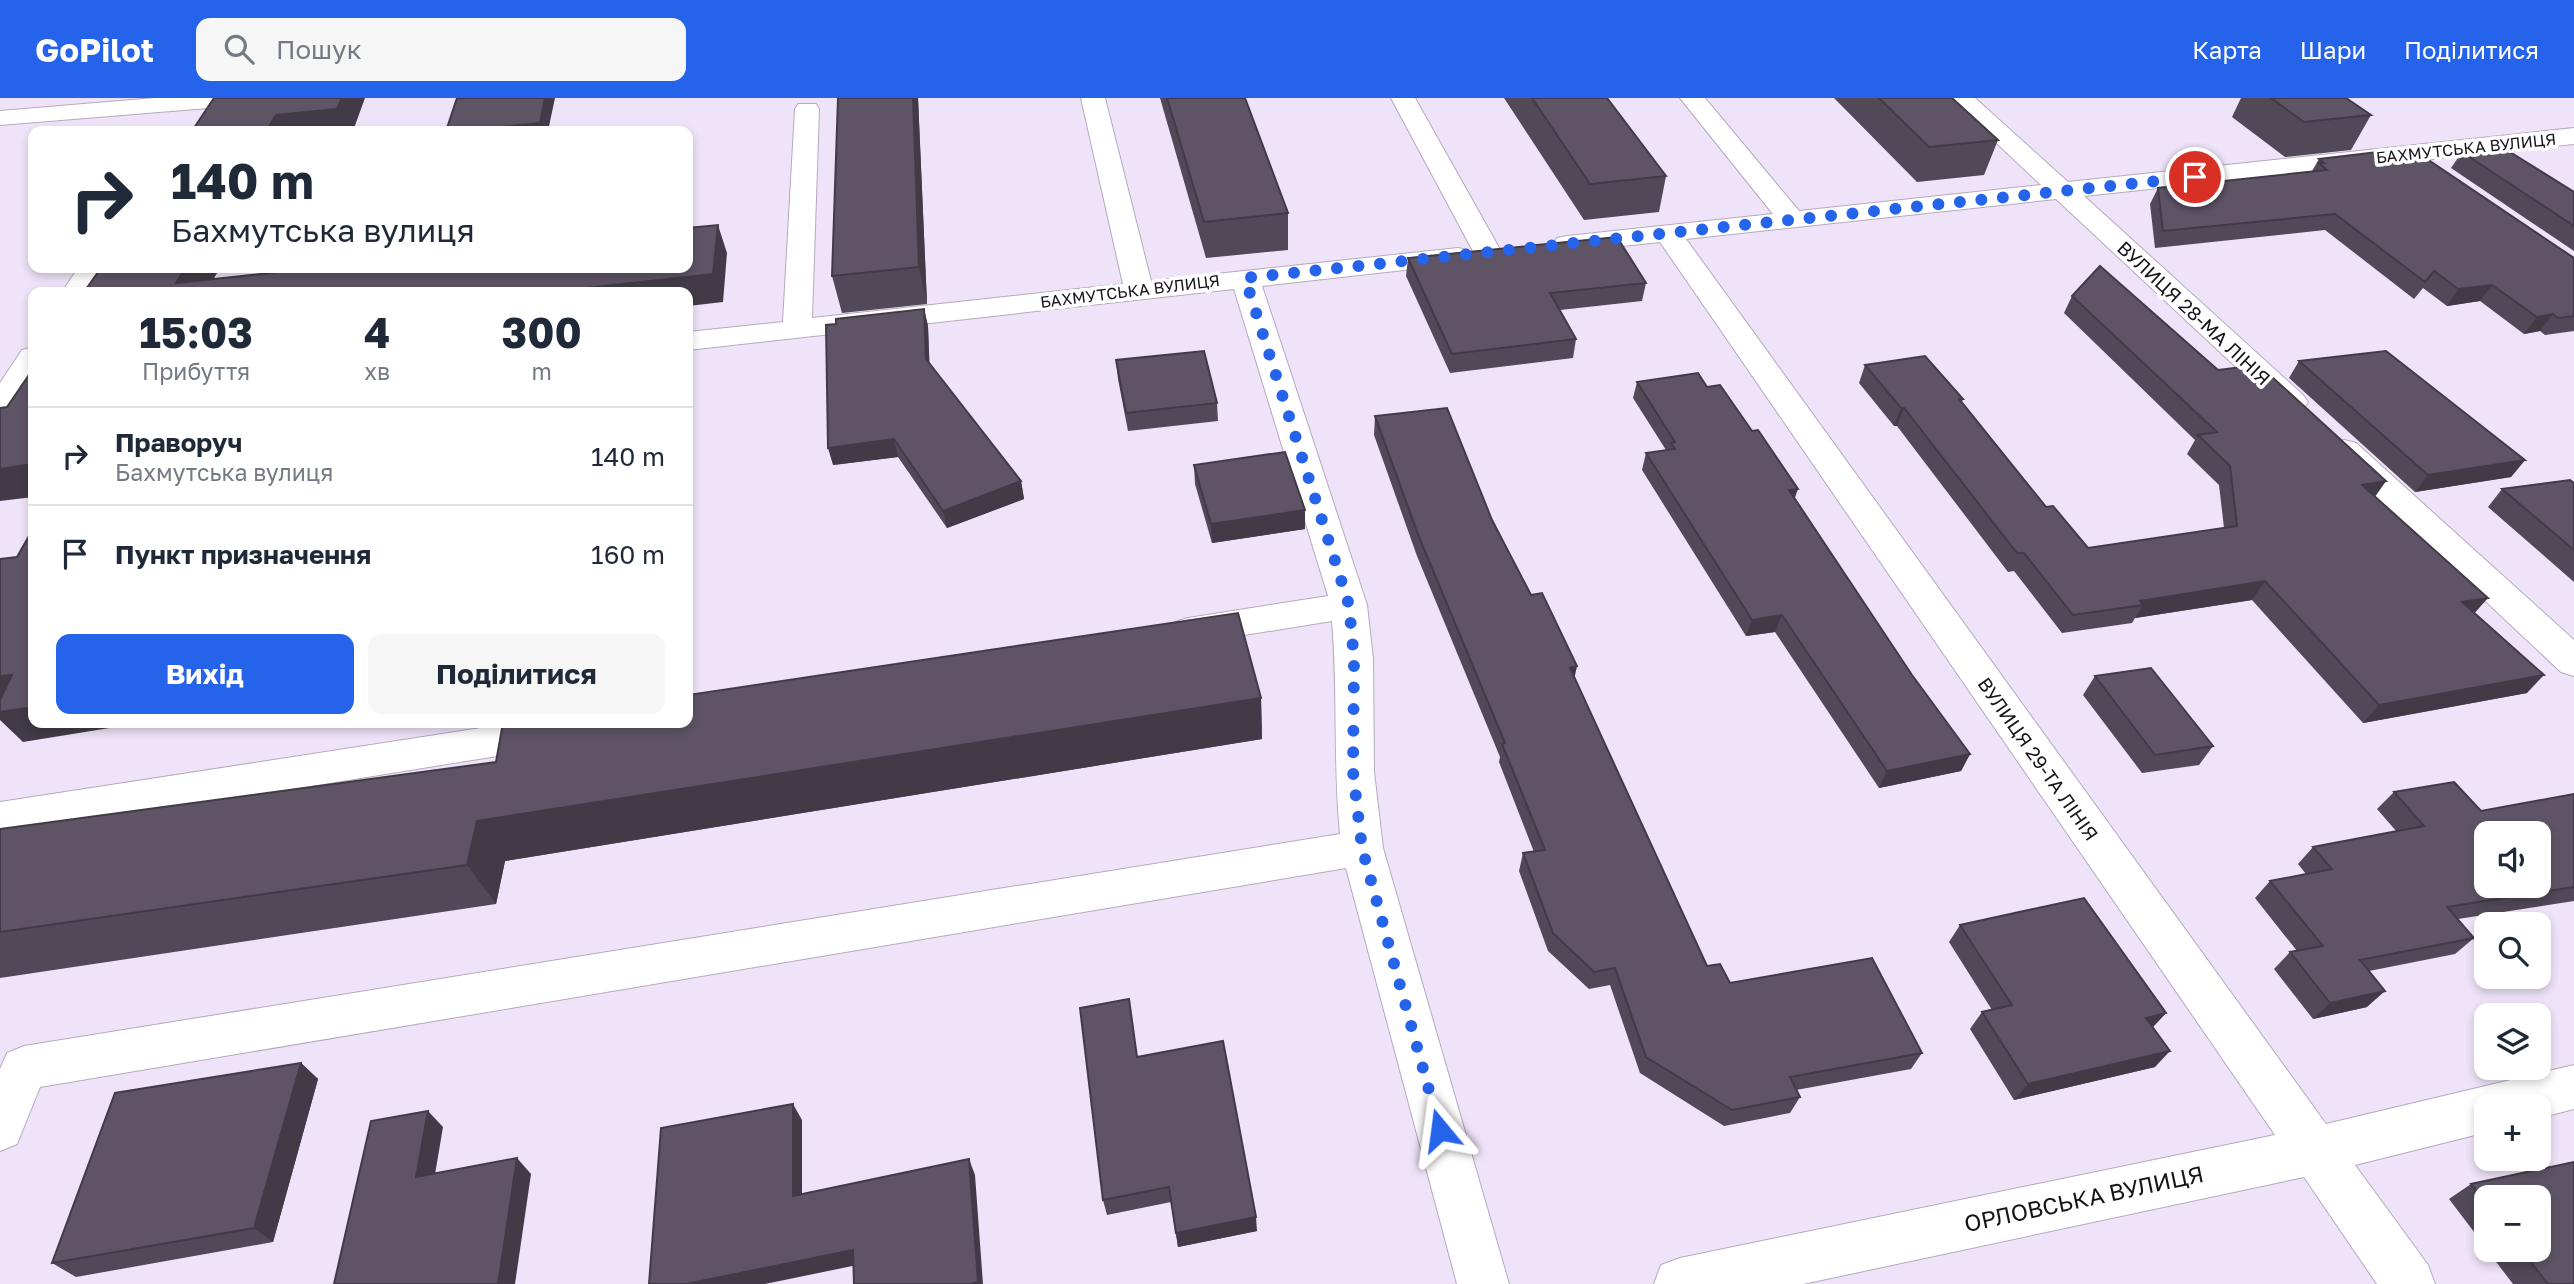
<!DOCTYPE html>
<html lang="uk">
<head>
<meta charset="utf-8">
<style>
  body { margin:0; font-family:"Golos Text",sans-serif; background:#f6f6f7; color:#1f2937; height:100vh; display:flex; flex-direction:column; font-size:26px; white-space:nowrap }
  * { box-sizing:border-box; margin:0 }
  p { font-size:23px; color:#747a83 }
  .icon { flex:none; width:38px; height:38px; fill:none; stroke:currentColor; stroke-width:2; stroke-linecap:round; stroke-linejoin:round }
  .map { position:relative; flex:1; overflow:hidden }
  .details { position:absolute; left:28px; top:189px; width:665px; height:441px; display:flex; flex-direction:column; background:#fff; border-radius:14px; box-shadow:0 4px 10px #0003 }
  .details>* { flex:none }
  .guide { position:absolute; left:28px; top:28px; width:665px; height:147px; border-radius:14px; box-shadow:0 4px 10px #0003; background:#fff; color:#1f2937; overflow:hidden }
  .fabs { position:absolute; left:2474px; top:723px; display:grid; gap:14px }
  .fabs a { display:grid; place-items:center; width:77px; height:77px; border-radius:14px; background:#fff; box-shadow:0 4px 10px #0003; font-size:35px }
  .pin { position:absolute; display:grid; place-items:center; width:60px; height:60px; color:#fff; margin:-30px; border:4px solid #fff; border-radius:50%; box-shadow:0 2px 7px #0007 }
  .me { position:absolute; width:77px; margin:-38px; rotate:344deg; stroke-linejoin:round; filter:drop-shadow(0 0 5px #0008) }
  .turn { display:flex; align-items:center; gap:24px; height:147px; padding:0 28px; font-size:32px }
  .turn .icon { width:91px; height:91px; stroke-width:2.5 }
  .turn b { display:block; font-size:49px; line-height:60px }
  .eta { display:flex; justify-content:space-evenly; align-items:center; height:119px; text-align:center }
  .eta b { font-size:42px; font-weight:700; line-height:49px }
  .button { display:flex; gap:14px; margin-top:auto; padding:14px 28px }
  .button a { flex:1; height:80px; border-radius:14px; background:#2563eb; color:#fff; font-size:28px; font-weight:700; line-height:80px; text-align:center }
  .button a+a { background:#f6f6f7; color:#1f2937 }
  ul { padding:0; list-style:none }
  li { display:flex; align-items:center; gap:21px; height:98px; padding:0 28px; border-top:2px solid #e0e1e3 }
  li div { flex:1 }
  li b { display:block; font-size:26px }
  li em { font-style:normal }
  header { display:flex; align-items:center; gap:42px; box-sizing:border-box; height:98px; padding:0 35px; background:#2563eb; color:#fff }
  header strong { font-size:33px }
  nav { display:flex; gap:38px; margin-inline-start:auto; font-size:24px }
  .search { width:490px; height:63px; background:#f6f6f7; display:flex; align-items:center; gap:18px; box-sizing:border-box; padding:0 24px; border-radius:14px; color:#747a83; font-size:26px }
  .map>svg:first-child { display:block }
</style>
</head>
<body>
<header>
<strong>GoPilot</strong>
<div class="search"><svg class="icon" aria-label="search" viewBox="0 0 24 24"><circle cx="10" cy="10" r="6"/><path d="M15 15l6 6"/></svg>Пошук</div>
<nav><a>Карта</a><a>Шари</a><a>Поділитися</a></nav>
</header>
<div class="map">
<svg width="2574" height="1186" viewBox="0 0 2574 1186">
  <rect width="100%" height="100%" fill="#efe3f9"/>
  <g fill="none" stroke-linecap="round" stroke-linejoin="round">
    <defs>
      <path id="minor" d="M155 0H257L254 5 245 7 0 27V13Z
        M1081 0H1105L1151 183 1458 150 1468 152 1472 158 1468 164 1458 166 1262 188 1367 507 1373 561 1374 674 1383 750 1509 1186H1457L1346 770 40 989 17 1046 0 1053V971L7 955 24 948 1340 736C1333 665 1338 594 1332 523L1188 546 1175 542 1169 533 1175 524 1188 520 1328 498 1234 191 688 252V234L783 224 795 11 798 6H816L819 11 812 220 1123 186Z
        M1391 0H1415L1502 155 1498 161 1488 163 1478 161 1474 155Z
        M1680 0H1705L1799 113 2041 87 1949 0H1975L2068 84 2574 30V46L2084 98 2303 297 2308 304 2303 311 2292 314 2281 311 2056 101 1686 141 2326 1026 2574 967V1011L2539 1020V1008H2487V1034L2355 1067 2428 1167 2435 1186H2377L2304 1079 1803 1186H1654L1661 1167 1680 1160 2275 1037 1660 144 1567 154 1557 152 1553 146 1557 140 1567 138 1773 116Z
        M78 170H106L90 194H62Z
        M33 249V282L11 316 0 319V285L22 252Z
        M2344 342 2356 345 2574 542V578L2561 574 2332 359 2328 352 2332 345Z
        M514 625H629L623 636 609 640 0 738V704Z"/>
    </defs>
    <use href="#minor" stroke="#b5a9be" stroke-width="2"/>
    <use href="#minor" fill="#fff" fill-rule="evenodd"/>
  </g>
  <path fill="#514858" d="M918 0 927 206 842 215 832 178Z
    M1160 0H1245L1288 115V152L1206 160Z
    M1504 0H1607L1666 78 1659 114 1584 122Z
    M1834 0H1952L1998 42 1984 77 1917 84Z
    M2241 0H2346L2371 17 2351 52 2285 59 2232 19Z
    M2462 54 2574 94V153L2451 70Z
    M2319 61 2398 62 2574 160V233L2545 237 2540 233 2524 236 2480 203 2447 208 2423 190 2414 201 2325 132 2155 150 2150 106 2158 90 2312 73Z
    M1408 160 1646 185 1642 203 1560 212 1576 241 1573 260 1450 275 1406 178Z
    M2072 198 2218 272 2386 383 2375 399 2474 515 2527 595 2363 625 2252 502 2135 520 2132 525 2062 535 2014 473 2008 474 1897 328H1894L1859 285 1865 267 1963 301 1962 304 2046 409 2088 450 2224 430 2219 387 2187 356 2195 342 2064 215Z
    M924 211 928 228 929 265 1021 383 1024 401 947 430 898 359 833 367Z
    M1116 262 1217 305 1218 323 1128 333 1118 281Z
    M2299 263 2525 362 2511 379 2415 394 2289 280Z
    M1637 284 1707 289 1794 400 1912 577 1970 656 1961 673 1879 690 1775 534 1746 538 1642 372 1646 355 1666 352 1633 300Z
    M1375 318 1492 422 1575 581 1707 868 1730 885 1922 955 1911 971 1796 992 1800 999 1790 1015 1724 1028 1640 975 1610 887 1589 891 1548 853 1519 773 1523 755 1534 754 1499 664 1500 659 1417 458 1374 337Z
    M1194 367 1305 431 1212 445 1195 386Z
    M2574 385V484L2488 409 2502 391Z
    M2095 578 2213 648 2199 667 2142 675 2083 597Z
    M1261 600 1262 641 505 763 496 806 0 880V731Z
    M2394 694 2481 713 2574 696V803L2458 821 2474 840 2455 856 2369 873 2367 909 2313 921 2274 871 2290 854 2297 853 2255 800 2270 783 2306 776 2298 766 2313 749 2397 734 2377 711Z
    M1960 827 2166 915 2153 929 2155 969 2014 1002 1970 931 1982 914 1992 912 1949 844Z
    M1137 959 1257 1133 1178 1149 1171 1104 1107 1117 1103 1102Z
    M301 965 318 981 273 1144 76 1179 52 1165Z
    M2574 1064V1186H2513L2487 1152H2539V1099H2487V1151L2449 1101 2471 1086Z"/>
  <path fill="#423b47" d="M342 0H365L353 33H266L276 17Z
    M545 0H555L548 33H462Z
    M913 0H918L927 206 919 169Z
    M718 127 727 155 723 204 688 208V194H550Z
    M185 170H220L206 194 176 185Z
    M2492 187 2480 203 2447 208 2458 191Z
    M924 211 928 228 930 278 926 261Z
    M2553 216 2540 233 2524 236 2537 219Z
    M1901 310H1904L1897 328H1894Z
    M894 341 898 359 833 367 828 350Z
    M2525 362 2511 379 2415 394 2428 377Z
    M33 366V399L0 403V371Z
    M1021 383 1024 401 947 430 943 413Z
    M2386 383 2372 401 2362 387Z
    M1798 391 1792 408 1789 392Z
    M1305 412V431L1212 445 1211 426Z
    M2265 483 2252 502 2135 520 2143 507 2140 503Z
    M2488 500 2472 518 2462 504Z
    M1782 517 1775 534 1746 538 1752 522Z
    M1577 568 1573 587 1570 570Z
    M12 577 0 611V578Z
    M2544 577 2527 595 2363 625 2379 607Z
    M1261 600 1262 641 505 763 496 806 467 767 477 723Z
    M33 609V625H129L128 627 23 644 0 622V614Z
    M1970 656 1961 673 1879 690 1887 673Z
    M2385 893 2367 909 2313 921 2330 905Z
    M2166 915 2151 931 2146 920Z
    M2170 953 2155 969 2014 1002 2028 986Z
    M301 965 318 981 273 1144 254 1130Z
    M793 1006 802 1022V1113L793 1098Z
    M428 1013 443 1029 432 1094 416 1079Z
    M517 1060 531 1076 515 1186H498Z
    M969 1061 975 1077 983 1186H971Z
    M1256 1119 1257 1133 1178 1149 1176 1135Z
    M853 1152 862 1166 765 1186H686Z"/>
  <path fill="#5e5466" stroke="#423b47" stroke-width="2" fill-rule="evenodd" d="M214 0H342L337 11 276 17 266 33H192Z
    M457 0H545L540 25 462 33H446Z
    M838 0H913L919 169 832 178Z
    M1167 0H1245L1288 115 1204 124Z
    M1532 0H1607L1666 78 1590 86Z
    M1879 0H1952L1998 42 1929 49Z
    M2271 0H2346L2371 17 2304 24Z
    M2502 49 2574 94V128L2462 54Z
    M2386 53 2398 62 2424 59 2574 160V218L2558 220 2553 216 2537 219 2492 187 2458 191 2434 173 2425 184 2335 116 2163 133 2158 90 2327 72 2319 65H2324L2319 61Z
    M718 127 713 176 550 194H84L101 170H185L176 185 317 170H688V130Z
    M1617 139 1646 185 1550 195 1576 241 1452 256 1408 160Z
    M2100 168 2218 272 2259 267 2386 383 2362 387 2488 500 2462 504 2544 577 2379 607 2265 483 2140 503 2143 507 2073 517 2024 455H2017L1904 310H1901L1865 267 1925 258 1963 301H1959L2046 409 2053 408 2088 450 2237 428 2230 368 2198 337 2217 334 2072 198Z
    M924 211 926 261 1021 383 943 413 894 341 828 350 826 227 836 226V221Z
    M1204 253 1217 305 1126 315 1116 262Z
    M2386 253 2525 362 2428 377 2299 263Z
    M33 271V366L0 371V310L7 309Z
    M1698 275 1707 289 1720 287 1752 333 1758 332 1798 391 1789 392 1912 577 1970 656 1887 673 1782 517 1752 522 1646 355 1675 351 1671 345 1675 344 1637 284Z
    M1447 310 1492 422 1531 497 1542 495 1577 568 1570 570 1707 868 1720 866 1730 885 1872 860 1922 955 1790 979 1800 999 1732 1012 1646 959 1615 870 1594 874 1553 835 1523 755 1545 752 1502 646 1505 645 1419 439 1375 318Z
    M1285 354 1305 412 1211 426 1194 367Z
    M2570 382 2574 385V452L2502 391Z
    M33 431V609L0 614V602L12 577 0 578V461L17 459Z
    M1238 515 1261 600 477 723 467 767 0 834V731L496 664 503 625H688V597Z
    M2151 570 2213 648 2155 657 2095 578Z
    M2454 684 2481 713 2574 696V789L2447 809 2474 840 2360 862 2385 893 2330 905 2290 854 2323 848 2270 783 2332 771 2313 749 2424 728 2394 694ZM2487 735H2539V788H2487Z
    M2084 800 2166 915 2146 920 2170 953 2028 986 1982 914 2012 907 1960 827Z
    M1129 901 1137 959 1223 943 1256 1119 1176 1135 1169 1089 1103 1102 1080 910Z
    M301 965 254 1130 52 1165 115 995Z
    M793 1006V1098L969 1061 978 1184 971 1186H854L853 1152 686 1186H649L661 1030Z
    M428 1013 416 1079 517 1060 498 1186H334L371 1023Z
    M2574 1064V1186H2548L2521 1152H2539V1099H2487V1106L2471 1086Z"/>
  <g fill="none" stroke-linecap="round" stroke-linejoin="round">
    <path stroke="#2563eb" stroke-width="12" stroke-dasharray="0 21.6" d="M1440 1032 1362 750 1353 674 1354 561 1349 507 1245 180 2195 79"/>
  </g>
  <g text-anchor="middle" stroke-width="7" stroke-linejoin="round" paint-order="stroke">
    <g font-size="16" fill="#17131a" stroke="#fff">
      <text transform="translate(2466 50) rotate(-6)" y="6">БАХМУТСЬКА ВУЛИЦЯ</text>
      <text transform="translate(1130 193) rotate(-7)" y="6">БАХМУТСЬКА ВУЛИЦЯ</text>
    </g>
    <g font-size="19" fill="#17131a" stroke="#fff">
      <text transform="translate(2194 215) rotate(43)" y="7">ВУЛИЦЯ 28-МА ЛІНІЯ</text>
      <text transform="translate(2038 661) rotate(55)" y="7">ВУЛИЦЯ 29-ТА ЛІНІЯ</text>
    </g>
    <g font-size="23" fill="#17131a" stroke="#fff">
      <text transform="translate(2084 1101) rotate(-12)" y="8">ОРЛОВСЬКА ВУЛИЦЯ</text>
    </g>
  </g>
</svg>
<div class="fabs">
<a><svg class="icon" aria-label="sound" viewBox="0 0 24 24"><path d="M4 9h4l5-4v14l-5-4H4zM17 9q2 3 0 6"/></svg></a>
<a><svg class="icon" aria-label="search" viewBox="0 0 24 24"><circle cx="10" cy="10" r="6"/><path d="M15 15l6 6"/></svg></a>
<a><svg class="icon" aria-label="layers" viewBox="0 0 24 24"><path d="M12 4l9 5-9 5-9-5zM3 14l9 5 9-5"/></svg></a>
<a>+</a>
<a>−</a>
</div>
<div class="pin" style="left:2195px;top:79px;background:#d93025"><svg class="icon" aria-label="arrive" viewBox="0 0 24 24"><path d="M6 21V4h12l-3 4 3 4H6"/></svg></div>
<svg class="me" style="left:1440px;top:1032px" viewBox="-20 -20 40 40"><path d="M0-17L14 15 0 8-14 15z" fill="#2563eb" stroke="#fff" stroke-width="4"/></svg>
<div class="guide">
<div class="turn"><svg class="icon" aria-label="right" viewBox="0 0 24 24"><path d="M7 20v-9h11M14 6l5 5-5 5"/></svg><div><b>140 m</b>Бахмутська вулиця</div></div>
</div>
<section class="details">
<div class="eta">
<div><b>15:03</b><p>Прибуття</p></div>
<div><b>4</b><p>хв</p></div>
<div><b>300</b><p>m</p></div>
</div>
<ul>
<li><svg class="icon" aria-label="right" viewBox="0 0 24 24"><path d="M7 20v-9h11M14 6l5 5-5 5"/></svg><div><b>Праворуч</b><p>Бахмутська вулиця</p></div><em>140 m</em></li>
<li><svg class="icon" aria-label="arrive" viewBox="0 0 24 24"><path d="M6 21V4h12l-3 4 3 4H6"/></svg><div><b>Пункт призначення</b></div><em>160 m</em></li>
</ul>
<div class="button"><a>Вихід</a><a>Поділитися</a></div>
</section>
</div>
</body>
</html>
